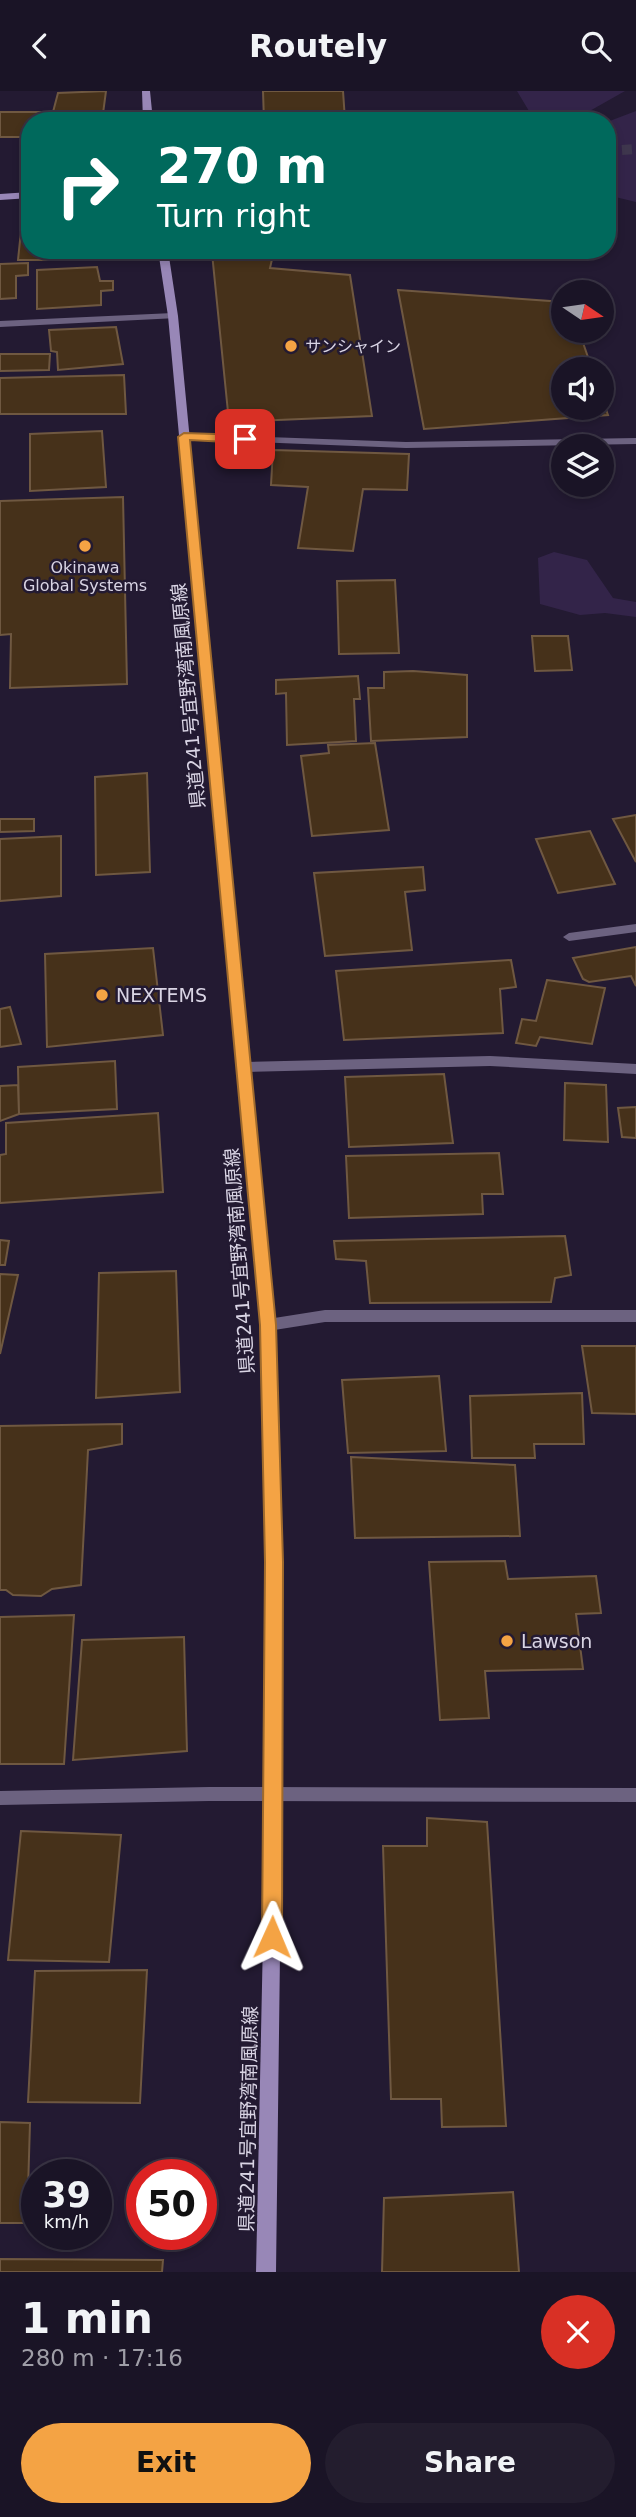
<!DOCTYPE html>
<html lang="en">
<head>
<meta charset="utf-8">
<style>
  body { margin:0; font-family:"DejaVu Sans","Noto Sans JP",sans-serif; background:#231d2e; color:#f1f3f6; height:100vh; display:flex; flex-direction:column; font-size:26px; white-space:nowrap }
  * { box-sizing:border-box; margin:0 }
  p { font-size:23px; color:#9f9ea7 }
  .icon { flex:none; width:38px; height:38px; fill:none; stroke:currentColor; stroke-width:2; stroke-linecap:round; stroke-linejoin:round }
  .map { position:relative; height:2181px; overflow:hidden }
  .panel { display:flex; flex-direction:column; background:#1a1426; flex:1 }
  .panel>* { flex:none }
  .top-card { position:absolute; left:21px; top:21px; width:595px; height:147px; border-radius:28px; box-shadow:0 4px 10px #0003,0 0 0 2px #383343; background:#00695c; color:#fff; overflow:hidden }
  .needle { width:46px; rotate:103deg }
  .controls { position:absolute; left:551px; top:189px; display:grid; gap:14px }
  .controls a { display:grid; place-items:center; width:63px; height:63px; border-radius:50%; background:#1a1426; box-shadow:0 4px 10px #0003,0 0 0 2px #383343; font-size:35px }
  .speed { position:absolute; left:21px; top:2068px; display:flex; gap:14px; font-size:35px; font-weight:700; text-align:center }
  .speed>* { display:grid; place-content:center; width:91px; height:91px; border-radius:50%; background:#1a1426; box-shadow:0 4px 10px #0003,0 0 0 2px #383343; line-height:1 }
  .speed small { font-size:18px; font-weight:400 }
  .speed .limit { border:10px solid #d22; background:#fff; color:#111 }
  .pin { position:absolute; display:grid; place-items:center; width:60px; height:60px; color:#fff; margin:-30px; border-radius:14px; box-shadow:0 4px 10px #0006 }
  .me { position:absolute; width:77px; margin:-38px; rotate:1deg; stroke-linejoin:round; filter:drop-shadow(0 0 5px #0008) }
  .turn { display:flex; align-items:center; gap:24px; height:147px; padding:0 21px; font-size:32px }
  .turn .icon { width:91px; height:91px; stroke-width:2.5 }
  .turn b { display:block; font-size:49px; line-height:60px }
  .round { display:grid; place-items:center; flex:none; width:74px; height:74px; border-radius:37px; background:#231d2e }
  .head { display:flex; align-items:center; justify-content:space-between; height:119px; padding:0 21px }
  h1 { font-size:42px; font-weight:700; line-height:52px }
  .button { display:flex; gap:14px; margin-top:auto; padding:14px 21px }
  .button a { flex:1; height:80px; border-radius:42px; background:#f4a344; color:#111; font-size:28px; font-weight:700; line-height:80px; text-align:center }
  .button a+a { background:#231d2e; color:#f1f3f6 }
  header { display:flex; justify-content:space-between; align-items:center; height:91px; padding:0 21px; background:#1a1426; font-size:32px; font-weight:700 }
  .map>svg:first-child { display:block }
</style>
</head>
<body>
<header><svg class="icon" aria-label="back" viewBox="0 0 24 24"><path d="M15 5l-7 7 7 7"/></svg>Routely<svg class="icon" aria-label="search" viewBox="0 0 24 24"><circle cx="10" cy="10" r="6"/><path d="M15 15l6 6"/></svg></header>
<div class="map">
<svg width="636" height="2181" viewBox="0 0 636 2181">
  <rect width="100%" height="100%" fill="#231a32"/>
  <path fill="#332449" d="M517 0H625L579 26 535 30Z
    M636 20V111L607 104V31Z
    M554 461 587 469 613 507 636 511V526L605 522 580 524 540 513 538 467Z"/>
  <path fill="#46311a" stroke="#6f5841" stroke-width="2" d="M106 0 102 30H30V46H0V21H53L58 2Z
    M263 0H343L345 29 264 30Z
    M21 140H30V159H83L82 169H18Z
    M212 162 273 164 270 177 350 184 372 325 229 331Z
    M28 172V184L16 185V207L0 208V173Z
    M97 176 100 190H113V199L101 200V214L37 218V179Z
    M398 199 564 211V240H579L592 278H564V317H602V307L608 324 424 338Z
    M116 236 123 273 58 279 57 261 51 260 49 239Z
    M0 263H50L49 279 0 280Z
    M124 284 126 323H0V287Z
    M102 340 106 396 30 400V343Z
    M273 359 409 363 407 399 363 398 353 460 298 457 308 396 271 394Z
    M123 406 127 593 10 597 11 543 0 544V410Z
    M395 489 399 562 339 563 337 490Z
    M532 545H568L572 579 535 580Z
    M413 580 467 584V646L371 650 368 597H384V581Z
    M358 585 360 608H354L356 650 287 654 286 602 276 603V589Z
    M375 652 389 739 312 745 301 665 329 662 328 654Z
    M147 682 150 781 96 784 95 686Z
    M636 724V771L613 728Z
    M0 728H34V740L0 741Z
    M590 740 615 793 558 802 536 748Z
    M61 745V805L0 810V748Z
    M423 776 425 799 405 801 412 859 325 865 314 782Z
    M636 856V895L631 885 589 891 583 888 573 867Z
    M153 857 163 944 47 956 45 863Z
    M511 869 516 896 500 898 503 942 344 949 336 880Z
    M547 889 605 897 592 953 540 946 536 955 516 952 522 928 536 930Z
    M10 916 21 953 0 956V918Z
    M115 970 117 1018 19 1023 18 976Z
    M444 983 453 1052 349 1056 345 986Z
    M565 992 606 994 608 1051 564 1049Z
    M18 994 19 1023 0 1030V995Z
    M636 1016V1047L622 1046 618 1017Z
    M158 1022 163 1101 0 1112V1064L6 1063V1032Z
    M499 1062 503 1103H482L483 1123 349 1127 346 1065Z
    M565 1145 571 1184 555 1187 551 1211 370 1212 366 1170 336 1168 334 1150Z
    M0 1149 9 1150 5 1174H0Z
    M176 1180 180 1301 96 1307 99 1182Z
    M0 1183 18 1184 0 1263Z
    M582 1255H636V1323L592 1322Z
    M439 1285 446 1360 348 1362 342 1289Z
    M582 1302 584 1353H534L535 1367H472L470 1305Z
    M122 1333V1353L88 1359 81 1494 52 1498 41 1505 13 1504 6 1499H0V1335Z
    M351 1366 515 1374 520 1445 355 1447Z
    M505 1470 508 1488 596 1485 601 1522 576 1523 583 1578 485 1580 489 1627 440 1629 429 1471Z
    M74 1524 64 1673H0V1526Z
    M184 1546 187 1660 73 1669 82 1549Z
    M427 1727 487 1731 506 2035 442 2036 441 2008H391L383 1755H427Z
    M21 1740 121 1744 109 1871 8 1869Z
    M147 1879 140 2012 28 2011 35 1880Z
    M0 2031 30 2032 27 2132H0Z
    M513 2101 519 2181H382L384 2107Z
    M0 2168 163 2169 162 2181H0Z"/>
  <g fill="none" stroke-linecap="round" stroke-linejoin="round">
    <path stroke="#3e364d" stroke-width="10" stroke-dasharray="10 5" stroke-linecap="butt" d="M607 60 636 58"/>
    <path fill="#6c6280" fill-rule="evenodd" d="M173 222 177 223V227L0 236V230Z"/>
    <path fill="#6c6280" fill-rule="evenodd" d="M184 343 406 351 636 347V353L406 357 180 348 179 346Z
      M636 833V841L569 850 563 846 569 842Z
      M490 965 636 973V983L490 975 244 981 237 976 244 971Z
      M325 1219H636V1231H325L268 1240 263 1238 261 1234 263 1230 268 1228Z
      M209 1696 636 1697V1711L209 1710 0 1714V1700Z"/>
    <path fill="#9887b7" fill-rule="evenodd" d="M142 0H150L153 30H143Z
      M30 101V107L0 109V103Z
      M158 159H168L178 225 275 1234 282 1471V1704L276 2181H256L266 1704V1471L261 1234 168 225Z"/>
  </g>
  <path fill="#f4a344" stroke="#9f6a2c" stroke-width="2" d="M184 342 245 344 251 348 245 352 190 349 276 1234 283 1471 282 1846 279 1853 272 1855 265 1853 262 1846 265 1471 260 1234 178 346Z"/>
  <g fill="#f4a344" stroke="#231a32" stroke-width="2.5">
    <circle cx="291" cy="255" r="7"/>
    <circle cx="85" cy="455" r="7"/>
    <circle cx="102" cy="904" r="7"/>
    <circle cx="507" cy="1550" r="7"/>
  </g>
  <g text-anchor="middle" stroke-width="5" stroke-linejoin="round" paint-order="stroke">
    <g font-size="16" fill="#d9d4e4" stroke="#231a32" text-anchor="start">
      <text x="305" y="261">サンシャイン</text>
      <text x="85" y="482" text-anchor="middle">Okinawa<tspan x="85" dy="18">Global Systems</tspan></text>
    </g>
    <g font-size="19" fill="#d9d4e4" stroke="#231a32">
      <text transform="translate(188 605) rotate(-95)" y="7">県道241号宜野湾南風原線</text>
      <text transform="translate(239 1170) rotate(-94)" y="7">県道241号宜野湾南風原線</text>
      <text transform="translate(248 2028) rotate(-89)" y="7">県道241号宜野湾南風原線</text>
    </g>
    <g font-size="19" fill="#d9d4e4" stroke="#231a32" text-anchor="start">
      <text x="116" y="911">NEXTEMS</text>
      <text x="521" y="1557">Lawson</text>
    </g>
  </g>
</svg>
<div class="controls">
<a><svg class="needle" viewBox="-14 -14 28 28"><path d="M0-13l5 13h-10z" fill="#e53935"/><path d="M0 13l5-13h-10z" fill="#9f9ea7"/></svg></a>
<a><svg class="icon" aria-label="sound" viewBox="0 0 24 24"><path d="M4 9h4l5-4v14l-5-4H4zM17 9q2 3 0 6"/></svg></a>
<a><svg class="icon" aria-label="layers" viewBox="0 0 24 24"><path d="M12 4l9 5-9 5-9-5zM3 14l9 5 9-5"/></svg></a>
</div>
<div class="speed"><div>39<small>km/h</small></div><div class="limit">50</div></div>
<div class="pin" style="left:245px;top:348px;background:#d93025"><svg class="icon" aria-label="arrive" viewBox="0 0 24 24"><path d="M6 21V4h12l-3 4 3 4H6"/></svg></div>
<svg class="me" style="left:272px;top:1846px" viewBox="-20 -20 40 40"><path d="M0-17L14 15 0 8-14 15z" fill="#f4a344" stroke="#fff" stroke-width="4"/></svg>
<div class="top-card">
<div class="turn"><svg class="icon" aria-label="right" viewBox="0 0 24 24"><path d="M7 20v-9h11M14 6l5 5-5 5"/></svg><div><b>270 m</b>Turn right</div></div>
</div>
</div>
<section class="panel">
<div class="head"><div><h1>1 min</h1><p>280 m · 17:16</p></div><a class="round" style="background:#d93025;color:#fff"><svg class="icon" aria-label="close" viewBox="0 0 24 24"><path d="M6 6l12 12M18 6L6 18"/></svg></a></div>
<div class="button"><a>Exit</a><a>Share</a></div>
</section>
</body>
</html>
